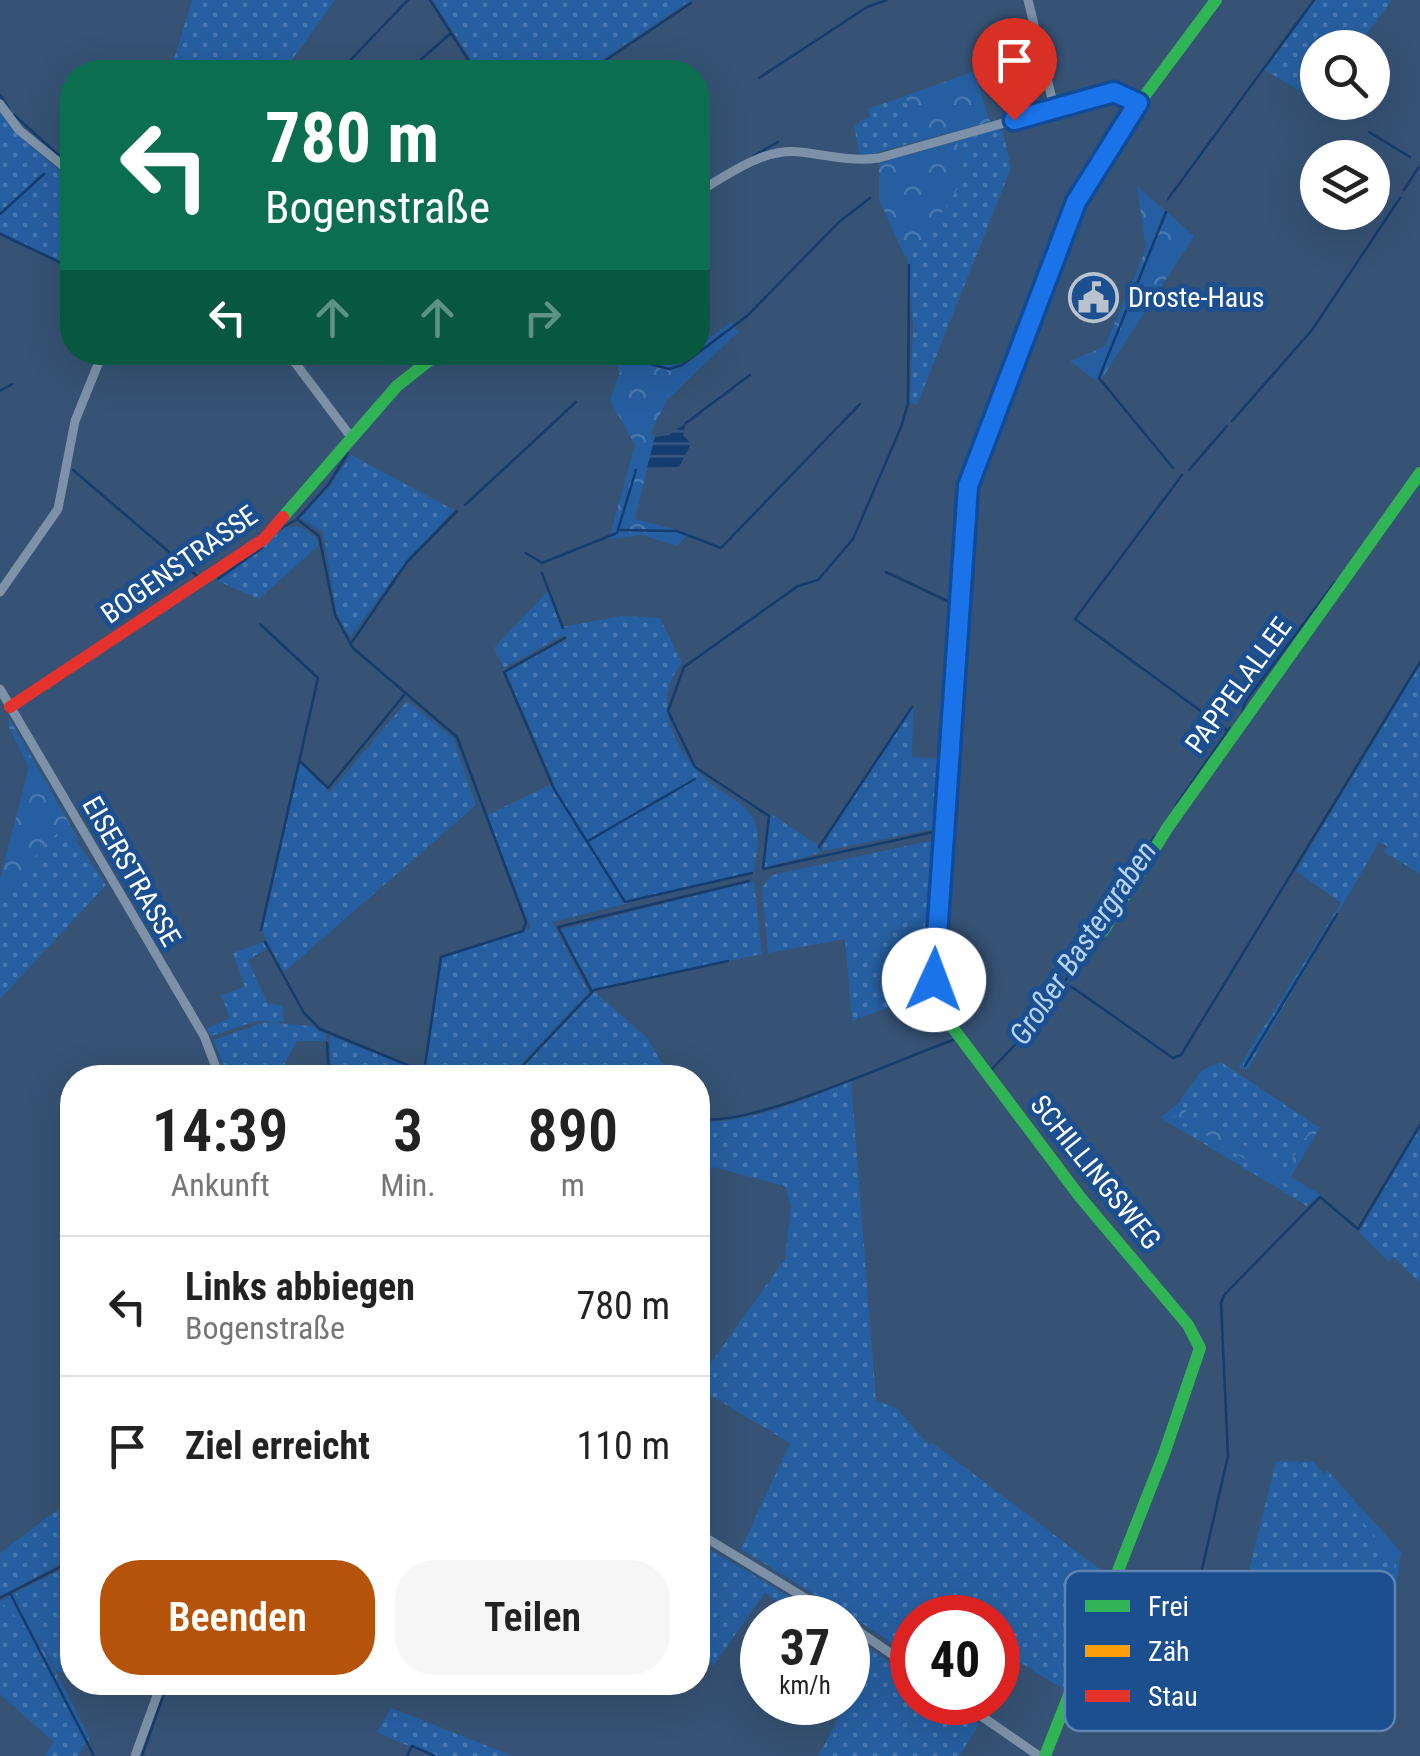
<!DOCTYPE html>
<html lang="de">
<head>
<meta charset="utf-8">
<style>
  body { margin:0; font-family:"Roboto Condensed",sans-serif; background:#f6f6f6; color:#222; height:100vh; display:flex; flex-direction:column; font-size:38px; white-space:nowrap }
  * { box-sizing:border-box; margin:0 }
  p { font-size:32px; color:#767676 }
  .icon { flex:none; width:55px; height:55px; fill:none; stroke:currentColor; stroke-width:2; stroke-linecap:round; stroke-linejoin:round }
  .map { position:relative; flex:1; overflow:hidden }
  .details { position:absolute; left:60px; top:1065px; width:650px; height:630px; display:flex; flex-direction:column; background:#fff; border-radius:40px; box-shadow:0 10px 40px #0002 }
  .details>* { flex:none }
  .top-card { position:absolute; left:60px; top:60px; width:650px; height:305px; border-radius:40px; box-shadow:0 10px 40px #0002; background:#0b6e4f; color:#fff; overflow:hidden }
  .buttons { position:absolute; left:1300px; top:30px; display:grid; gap:20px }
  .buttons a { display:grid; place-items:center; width:90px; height:90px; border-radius:50%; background:#fff; box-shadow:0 10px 40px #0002; font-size:50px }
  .speed { position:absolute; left:740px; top:1595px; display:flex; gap:20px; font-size:50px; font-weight:700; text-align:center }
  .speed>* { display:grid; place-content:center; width:130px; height:130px; border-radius:50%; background:#fff; box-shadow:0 10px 40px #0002; line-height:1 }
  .speed small { font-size:25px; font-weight:400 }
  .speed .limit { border:15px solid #d22; background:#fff; color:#111 }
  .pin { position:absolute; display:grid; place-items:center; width:85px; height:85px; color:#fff; margin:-102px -42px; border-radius:50% 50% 50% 0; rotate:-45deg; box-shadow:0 0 10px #0007 }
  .pin .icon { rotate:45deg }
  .me { position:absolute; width:110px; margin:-55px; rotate:2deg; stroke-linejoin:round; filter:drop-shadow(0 0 8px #0008) }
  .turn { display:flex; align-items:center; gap:35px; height:210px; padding:0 40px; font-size:45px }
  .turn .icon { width:130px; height:130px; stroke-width:2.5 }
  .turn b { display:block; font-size:70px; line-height:85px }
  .lanes { display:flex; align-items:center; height:95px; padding:0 40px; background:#0003; justify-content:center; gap:50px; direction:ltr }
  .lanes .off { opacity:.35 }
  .eta { display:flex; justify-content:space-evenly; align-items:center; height:170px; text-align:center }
  .eta b { font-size:60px; font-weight:600; line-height:70px }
  .button { display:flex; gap:20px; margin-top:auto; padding:20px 40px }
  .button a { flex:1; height:115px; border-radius:40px; background:#b45309; color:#fff; font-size:40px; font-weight:600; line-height:115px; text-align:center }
  .button a+a { background:#f6f6f6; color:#222 }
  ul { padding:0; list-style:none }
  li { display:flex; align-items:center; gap:30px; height:140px; padding:0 40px; border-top:2px solid #e0e0e0 }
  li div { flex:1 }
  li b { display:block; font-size:38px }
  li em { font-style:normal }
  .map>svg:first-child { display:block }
</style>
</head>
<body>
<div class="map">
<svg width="1420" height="1756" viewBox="0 0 1420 1756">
  <defs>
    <pattern id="grass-dots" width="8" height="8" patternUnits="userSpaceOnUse" patternTransform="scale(2.5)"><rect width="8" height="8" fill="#265fa1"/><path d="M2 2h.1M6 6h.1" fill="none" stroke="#4777af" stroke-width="1.8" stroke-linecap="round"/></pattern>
    <pattern id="forest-crowns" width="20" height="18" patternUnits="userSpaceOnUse" patternTransform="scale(2.5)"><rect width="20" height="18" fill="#265fa1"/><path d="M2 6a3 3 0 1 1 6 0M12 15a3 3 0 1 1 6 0" fill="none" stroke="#4777af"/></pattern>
    <pattern id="water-rules" width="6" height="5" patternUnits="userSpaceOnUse" patternTransform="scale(2.5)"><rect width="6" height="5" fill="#153c6e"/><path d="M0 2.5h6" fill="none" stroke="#385984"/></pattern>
  </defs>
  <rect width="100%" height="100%" fill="#365274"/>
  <path fill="url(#grass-dots)" d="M192 0H335L286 68 276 67 271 72H170Z
    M433 0H691L584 72H479Z
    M1316 0H1392L1357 47 1318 48 1317 101 1265 70Z
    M905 96 923 140 860 157 854 126 870 116 867 109Z
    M0 112 17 134 72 181V267L0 232Z
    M1002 127 1011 168 917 405 910 402 913 326 907 256 917 251 965 177 957 141Z
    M351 455 454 510 406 561 350 637 337 614 323 532 300 518 330 486Z
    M286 527H300L316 538 318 546 259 599 218 581Z
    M548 591 561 627 621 616 660 618 682 663C648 703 677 755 711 784 725 796 744 802 753 818 762 835 756 855 754 872L552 922 589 992 509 1077H444L426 1066 442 958 531 928 487 815 554 783 506 672 567 639 564 635 504 668 494 648Z
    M1420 665V874L1384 852 1387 846 1379 842 1247 1070 1239 1067 1341 903 1296 871Z
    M407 701 453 738 476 805 284 972 262 932 300 764 330 792Z
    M913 707 912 757 944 759 938 828 823 851 822 846Z
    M771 814 818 845 820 853 763 868Z
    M66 826 106 885 0 999V901L47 842Z
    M930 841 937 849 928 956 931 992 852 1021 845 939 768 953 762 887 772 875Z
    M754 881 762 954 593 989 559 930Z
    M263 942 267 948 248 960 267 1003 283 1006 284 1022 256 1021 211 1036 206 1029 230 1018 221 995 245 987 233 953Z
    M594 991 648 1039 670 1077H512Z
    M265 1022 311 1026 326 1035V1041H297L278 1077H227L214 1040Z
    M330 1036 436 1077H331Z
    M1221 1062 1314 1124 1285 1170 1177 1105 1202 1070Z
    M851 1080 876 1400 896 1408 930 1446 931 1442 1109 1576 1063 1689 1014 1659 1009 1671 998 1663V1618H912V1661L882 1636 741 1549 790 1443 698 1388V1381L785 1259 791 1206 785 1186 713 1167 698 1182V1121C735 1127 817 1098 851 1080Z
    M1167 1112 1313 1200 1307 1206 1161 1118Z
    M1420 1128V1283L1394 1257 1389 1262 1359 1232Z
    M1276 1461 1313 1462 1392 1555 1396 1568 1387 1626 1268 1645 1252 1697 1235 1703 1229 1652Z
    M72 1499V1558L0 1596V1553Z
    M709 1549 823 1617H803L765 1593 713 1666 698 1649V1566Z
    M72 1564V1676L56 1670 15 1593Z
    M0 1601C42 1631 64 1695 86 1740L78 1756H45L54 1742 0 1694Z
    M848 1633 912 1678V1702L948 1703 979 1725 959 1756H818L870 1661 848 1646Z
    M391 1708 513 1756H431L377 1732Z"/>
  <path fill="url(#forest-crowns)" d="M974 71 990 122 923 140 905 96Z
    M957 141 965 177 917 251 905 257 879 199V163Z
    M1137 186 1194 236 1102 378 1095 380 1070 361 1105 346 1146 249Z
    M731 322 738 332 668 399 650 433 655 437 635 519 689 533 677 546 642 535 609 539 635 445 610 400 620 372 613 353H652L665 359 698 352V346Z
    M9 718 81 844 65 827 47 842 0 901V879L29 767 9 727Z
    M1177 1105 1285 1170 1314 1124 1320 1127 1291 1177 1320 1195 1313 1200 1167 1112Z
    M1327 1470 1401 1552 1391 1627 1382 1648 1252 1697 1268 1645 1387 1625 1395 1561 1323 1474Z
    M15 1593 90 1738 88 1741 30 1632 0 1601Z"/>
  <path fill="url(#water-rules)" d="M686 423 683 435 691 444 679 467 647 468 655 437 669 435Z"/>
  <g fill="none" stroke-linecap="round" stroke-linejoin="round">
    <path stroke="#153c6e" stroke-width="2.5" d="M430 0 476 72
      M604 62 610 72
      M339 72 408 0
      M407 72 451 33
      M588 72 691 3
      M759 78 867 7 887 0
      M0 95 9 109
      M14 115 72 167
      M1369 132 1410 157
      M753 156 778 142
      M1404 190 1418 168
      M1168 199 1314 0
      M1166 212 1099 378 1173 468
      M0 214 44 174
      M0 234 72 268
      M909 265 908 404 901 427 853 539 818 580 798 586 684 667 668 711 695 767 769 816 763 869 938 831
      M650 364 669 369 682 365 747 316 839 222 870 198
      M0 391 12 384
      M1232 421 1312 330 1400 198
      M686 423 750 375
      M348 453 328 485 297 519 319 536 335 615 353 648 457 737 526 922 523 931 441 957 424 1072
      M73 470 197 576
      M1189 470 1227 426
      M1182 475 1075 619 1228 731
      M465 505 576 402
      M281 528 296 520
      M620 530 677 531 721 548 860 404
      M526 553 542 563 617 533 636 470
      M886 572 956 605
      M542 573 563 628
      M218 579 262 548
      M260 624 318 678 261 930
      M565 638 504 672 554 789 625 902 752 873
      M352 642 407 562 457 511
      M1242 714 1245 702 1335 582
      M301 762 328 788 404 695
      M1176 805 1230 728
      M588 841 695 779
      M819 847 912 707
      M1101 922 1155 836
      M265 942 304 1013 320 1029 439 1078
      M1061 987H1072L1173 1058 1181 1055 1420 662
      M592 992 558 927 749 881
      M327 1043 329 1078
      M1245 1066 1337 914
      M992 1069 1045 1013 1098 929
      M511 1078 594 990 728 961
      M698 1118C743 1131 902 1058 953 1040
      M10 1593 94 1756
      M0 1598 72 1561
      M1091 1657 1122 1578 1197 1591 1228 1456 1221 1303 1224 1295 1320 1197 1358 1229 1420 1125
      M142 1756 168 1682
      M407 1756 412 1746 435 1756"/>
    <path stroke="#7d92a8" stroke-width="9" d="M1028 0 1054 107
      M0 104 19 130 72 173
      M698 192C728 175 762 148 800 152 828 155 850 162 879 158L1114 92 1138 103
      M287 352 351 437
      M0 592 58 509 75 421 103 352
      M0 689 204 1036 220 1078
      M698 1533 838 1618
      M848 1624 912 1668
      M961 1702 1039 1756
      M135 1756 162 1682"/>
    <path stroke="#30b455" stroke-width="12" d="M1072 213 1105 149 1216 0
      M283 517 397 386 440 352
      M953 739 935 991 947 1020 1080 1197 1188 1325 1200 1348 1164 1454 1045 1756
      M1103 931 1168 827 1420 473"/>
    <path stroke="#ff9f0a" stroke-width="12" d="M953 739 968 486 1072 213"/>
    <path stroke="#e5322d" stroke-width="12" d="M10 707 264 539 283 517"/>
  </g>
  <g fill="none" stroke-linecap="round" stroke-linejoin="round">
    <defs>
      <path id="route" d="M934 980 968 486 1076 202 1138 103 1114 92 1014 120"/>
    </defs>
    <use href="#route" stroke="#114b97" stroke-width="25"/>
    <use href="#route" stroke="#1a73e8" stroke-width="18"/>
  </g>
  <defs>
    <symbol id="civic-ring" viewBox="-11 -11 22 22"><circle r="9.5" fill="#1b4f8f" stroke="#b9c2ce" stroke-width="1.5"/><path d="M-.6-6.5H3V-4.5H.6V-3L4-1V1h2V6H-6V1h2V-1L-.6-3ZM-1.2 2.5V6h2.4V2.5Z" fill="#b9c2ce"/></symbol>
  </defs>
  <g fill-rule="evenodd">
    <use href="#civic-ring" x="1066" y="270" width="55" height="55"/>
  </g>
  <g text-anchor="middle" stroke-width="10" stroke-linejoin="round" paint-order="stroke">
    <g font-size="28" fill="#fff" stroke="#1b4f8f" text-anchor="start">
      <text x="1128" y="307">Droste-Haus</text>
    </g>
    <g font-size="28" fill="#fff" stroke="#1b4f8f">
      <text transform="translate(179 564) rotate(-35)" y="10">BOGENSTRASSE</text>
      <text transform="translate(1238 685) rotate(-54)" y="10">PAPPELALLEE</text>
      <text transform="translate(132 871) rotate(60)" y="10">EISERSTRASSE</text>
      <text transform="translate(1096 1172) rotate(51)" y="10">SCHILLINGSWEG</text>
    </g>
    <g font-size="30" font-style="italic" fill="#b5d3f5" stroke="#1b4f8f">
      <text transform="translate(1083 943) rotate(-56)" y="10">Großer Bastergraben</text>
    </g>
  </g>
  <rect x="1065" y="1571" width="330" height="160" rx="15" fill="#1b4f8f" stroke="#5f84b1" stroke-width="2.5"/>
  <rect x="1085" y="1600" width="45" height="12" fill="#30b455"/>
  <rect x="1085" y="1645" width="45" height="12" fill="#ff9f0a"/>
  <rect x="1085" y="1690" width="45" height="12" fill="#e5322d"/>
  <g font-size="28" fill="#fff">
    <text x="1148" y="1616">Frei</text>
    <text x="1148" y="1661">Zäh</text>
    <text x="1148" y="1706">Stau</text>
  </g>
</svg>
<div class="buttons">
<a><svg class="icon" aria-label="search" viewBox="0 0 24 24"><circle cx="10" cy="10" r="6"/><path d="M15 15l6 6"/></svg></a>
<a><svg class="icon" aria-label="layers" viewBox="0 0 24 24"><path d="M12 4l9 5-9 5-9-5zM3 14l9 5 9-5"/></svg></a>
</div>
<div class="speed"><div>37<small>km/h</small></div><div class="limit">40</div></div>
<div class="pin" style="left:1014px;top:120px;background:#d93025"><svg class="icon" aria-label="arrive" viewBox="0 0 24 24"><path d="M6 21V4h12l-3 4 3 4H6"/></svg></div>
<svg class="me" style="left:934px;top:980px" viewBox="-20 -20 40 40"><circle r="19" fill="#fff"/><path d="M0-13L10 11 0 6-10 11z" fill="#1a73e8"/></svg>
<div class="top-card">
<div class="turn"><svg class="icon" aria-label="left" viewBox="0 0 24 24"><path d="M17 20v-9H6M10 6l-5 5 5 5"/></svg><div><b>780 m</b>Bogenstraße</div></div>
<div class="lanes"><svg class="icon" aria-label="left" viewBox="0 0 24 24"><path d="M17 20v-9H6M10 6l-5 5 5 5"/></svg><svg class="icon off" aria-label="ahead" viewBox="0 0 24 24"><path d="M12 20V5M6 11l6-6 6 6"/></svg><svg class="icon off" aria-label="ahead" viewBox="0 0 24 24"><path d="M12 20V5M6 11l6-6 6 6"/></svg><svg class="icon off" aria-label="right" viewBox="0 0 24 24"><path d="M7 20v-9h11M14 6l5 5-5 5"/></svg></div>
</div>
<section class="details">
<div class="eta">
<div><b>14:39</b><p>Ankunft</p></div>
<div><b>3</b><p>Min.</p></div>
<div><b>890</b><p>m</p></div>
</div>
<ul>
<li><svg class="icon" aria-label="left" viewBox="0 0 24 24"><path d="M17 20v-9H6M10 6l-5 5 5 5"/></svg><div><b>Links abbiegen</b><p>Bogenstraße</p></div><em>780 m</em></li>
<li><svg class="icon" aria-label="arrive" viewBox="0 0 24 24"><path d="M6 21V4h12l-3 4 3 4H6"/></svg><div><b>Ziel erreicht</b></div><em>110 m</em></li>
</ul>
<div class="button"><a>Beenden</a><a>Teilen</a></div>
</section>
</div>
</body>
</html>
